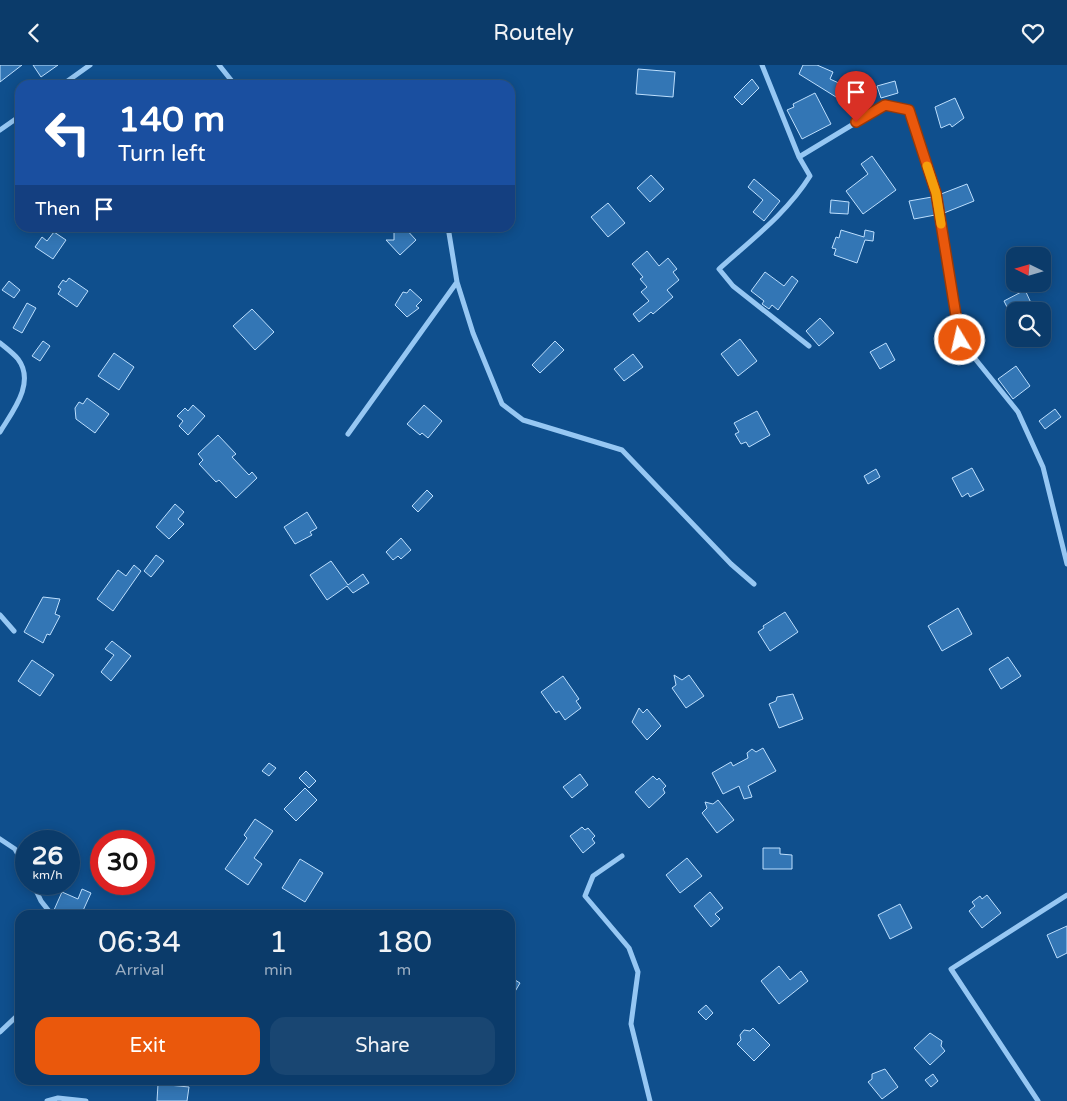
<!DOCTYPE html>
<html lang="en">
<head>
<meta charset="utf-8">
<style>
  body { margin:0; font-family:"Varela Round",sans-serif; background:#194672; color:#f1f3f6; height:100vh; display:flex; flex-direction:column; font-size:19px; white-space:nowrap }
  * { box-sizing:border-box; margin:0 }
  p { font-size:16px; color:#9aadc1 }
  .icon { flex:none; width:28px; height:28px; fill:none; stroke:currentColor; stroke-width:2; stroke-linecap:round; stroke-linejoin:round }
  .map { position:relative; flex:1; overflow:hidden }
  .drawer { position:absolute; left:15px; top:845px; width:500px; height:175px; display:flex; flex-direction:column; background:#0b3b6a; border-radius:15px; box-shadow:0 2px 12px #0003,0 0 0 1px #2b557e }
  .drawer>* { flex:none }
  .banner { position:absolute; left:15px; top:15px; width:500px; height:152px; border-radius:15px; box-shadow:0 2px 12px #0003,0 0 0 1px #2b557e; background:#1a4fa0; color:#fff; overflow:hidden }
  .needle { width:32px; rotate:275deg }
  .fabs { position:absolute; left:1006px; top:182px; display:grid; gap:10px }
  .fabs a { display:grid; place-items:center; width:45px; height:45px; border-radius:10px; background:#0b3b6a; box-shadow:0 2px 12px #0003,0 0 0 1px #2b557e; font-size:25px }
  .speed { position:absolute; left:15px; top:765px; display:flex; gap:10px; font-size:25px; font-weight:700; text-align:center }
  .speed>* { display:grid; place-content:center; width:65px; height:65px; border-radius:50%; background:#0b3b6a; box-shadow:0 2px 12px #0003,0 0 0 1px #2b557e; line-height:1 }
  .speed small { font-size:12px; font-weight:400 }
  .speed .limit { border:8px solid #d22; background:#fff; color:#111 }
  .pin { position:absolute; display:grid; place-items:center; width:42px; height:42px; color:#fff; margin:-51px -21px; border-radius:50% 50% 50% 0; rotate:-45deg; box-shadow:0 0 5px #0007 }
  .pin .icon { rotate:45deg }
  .me { position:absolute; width:55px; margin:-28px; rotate:351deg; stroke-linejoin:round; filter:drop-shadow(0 0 4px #0008) }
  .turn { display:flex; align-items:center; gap:18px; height:105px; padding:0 20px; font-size:22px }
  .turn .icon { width:65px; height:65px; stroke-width:2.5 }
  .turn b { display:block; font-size:35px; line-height:42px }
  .then { display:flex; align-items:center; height:48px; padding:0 20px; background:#0003; gap:10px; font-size:19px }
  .eta { display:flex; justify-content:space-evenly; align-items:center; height:85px; text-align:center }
  .eta b { font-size:30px; font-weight:600; line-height:35px }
  .action { display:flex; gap:10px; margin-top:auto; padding:10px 20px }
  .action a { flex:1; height:58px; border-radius:15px; background:#ea580c; color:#fff; font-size:20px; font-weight:600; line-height:58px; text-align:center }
  .action a+a { background:#194672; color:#f1f3f6 }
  header { display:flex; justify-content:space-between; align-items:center; height:65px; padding:0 20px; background:#0b3b6a; font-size:22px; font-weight:600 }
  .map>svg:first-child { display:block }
</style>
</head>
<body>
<header><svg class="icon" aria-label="back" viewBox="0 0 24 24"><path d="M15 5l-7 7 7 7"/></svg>Routely<svg class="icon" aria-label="heart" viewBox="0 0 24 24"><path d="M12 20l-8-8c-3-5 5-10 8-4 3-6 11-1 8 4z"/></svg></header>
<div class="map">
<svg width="1067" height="1036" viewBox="0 0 1067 1036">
  <rect width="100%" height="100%" fill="#0f4f8d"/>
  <path fill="#3376b5" stroke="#bddffe" d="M0 0H22L0 17Z
    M33 0H58L41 12Z
    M803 0H817L833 7 830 14 843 20 836 32 799 9Z
    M638 4 675 7 673 32 636 29Z
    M752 14 759 23 742 40 734 32Z
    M895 16 898 28 881 33 877 21Z
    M815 28 831 59 802 74 787 45 794 42 793 39Z
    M955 33 964 53 952 62 950 59 941 63 935 42Z
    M872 91 896 125 863 149 846 126 868 109 861 99Z
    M651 110 664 124 650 137 637 123Z
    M754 114 780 136 764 156 753 147 763 135 748 122Z
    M967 119 974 136 944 148 941 129Z
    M932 132 935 150 914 154 909 136Z
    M831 135 849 137 848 149 830 148Z
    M608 138 625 158 608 172 591 152Z
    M401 162H404L416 175 400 190 386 175H394V167H401Z
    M841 165 864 172 865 165 874 167 873 176 865 175 857 198 834 190 836 184 832 183 836 172 839 173Z
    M54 167 66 175 53 194 35 182 42 172 47 176Z
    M647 186 659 201 668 193 677 204 673 207 679 215 667 225 673 232 653 249 651 247 639 257 633 249 649 236 641 227 647 222 640 214 643 212 632 199Z
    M765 207 784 221 792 211 798 216 778 245 772 240 769 244 762 239 764 236 751 226Z
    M69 213 88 226 77 242 58 229 61 224 58 222 63 215 66 217Z
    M9 216 20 225 14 233 2 225Z
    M410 224 422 235 416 241 419 243 407 252 395 240 403 227 407 228Z
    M1025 225 1032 240 1029 241 1031 246H1009L1004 236Z
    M27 238 36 243 22 268 13 263Z
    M252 244 274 267 255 285 233 261Z
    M820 253 834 268 819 281 806 266Z
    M740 274 757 296 738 311 721 289Z
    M43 276 50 281 40 296 32 291Z
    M555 276 564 285 540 308 532 300Z
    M886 278 895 295 880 304 870 287Z
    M114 288 134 302 119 325 98 311Z
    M633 289 643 302 624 316 614 304Z
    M1016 301 1030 321 1013 334 998 314Z
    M87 333 109 349 95 368 76 354 75 343 79 337 83 339Z
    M193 340 205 351 188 370 179 361 183 356 177 351 185 343 188 346Z
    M424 340 442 356 428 373 422 368 420 370 407 359Z
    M1055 344 1061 352 1045 364 1039 356Z
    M757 346 770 370 749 382 746 377 741 379 735 369 739 367 734 358Z
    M218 370 236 389 232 392 249 410 252 407 257 413 236 433 219 415 216 417 199 399 203 395 198 389Z
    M972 403 984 425 970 432 968 428 962 432 952 413Z
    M876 404 880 412 868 419 864 411Z
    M427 425 433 431 418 447 412 441Z
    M175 439 184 447 178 454 184 459 169 474 156 462Z
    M307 447 317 463 310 467 312 470 295 479 284 462Z
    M401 473 411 485 401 494 398 491 393 495 386 487Z
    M156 490 164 496 151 512 144 506Z
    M331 496 348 520 363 509 369 518 353 528 347 521 327 535 310 510Z
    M134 500 141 506 113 546 97 534 118 505 126 511Z
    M43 532 60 534 55 549 60 551 50 570 47 569 43 578 24 567Z
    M958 543 972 569 942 586 928 561Z
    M785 547 798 567 770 586 758 567 764 563 763 561Z
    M112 576 131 591 111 616 101 607 114 590 105 584Z
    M1008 592 1021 611 1001 624 989 604Z
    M32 595 54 610 40 631 18 616Z
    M674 610 682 615 689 610 704 631 686 643 672 623 676 620Z
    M563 611 579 634 576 636 581 643 565 655 559 646 556 648 541 627Z
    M793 629 803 654 779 663 769 639 776 636 777 632Z
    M639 643 643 648 647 644 661 661 647 675 632 657Z
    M763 683 776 706 748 721 752 732 744 734 739 721 723 729 712 708 731 697 733 701 748 693 747 688 752 684 756 687Z
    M269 698 276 703 269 711 262 706Z
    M306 706 316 716 309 723 299 713Z
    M580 709 588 720 572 733 563 722Z
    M653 711 657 715 659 713 666 721 663 724 665 728 649 743 635 727Z
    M305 723 317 735 296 756 284 744Z
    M718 735 734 755 717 768 702 748 707 743 705 737 713 739Z
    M255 754 273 766 254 793 262 799 248 820 225 804 247 773 244 770Z
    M582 762 585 765 588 763 595 771 592 774 595 778 583 788 570 771Z
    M763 783H780V789L792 790V804H763Z
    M687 793 702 811 680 828 666 810Z
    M300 794 323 808 305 837 282 823Z
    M82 824 91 828 81 850H66L54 845 62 827 78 834Z
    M710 827 723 843 715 849 720 854 711 862 694 841Z
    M987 830 1001 848 982 863 969 846 975 841 972 837 980 831 982 834Z
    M900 839 912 863 890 874 878 850Z
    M1067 861V888L1057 893 1047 870Z
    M779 901 790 915 801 906 808 916 779 939 761 916Z
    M510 912 520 918 510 935Z
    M706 940 713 948 706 955 698 947Z
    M753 963 770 980 754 996 737 979 741 975 740 970 744 965 750 966Z
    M930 968 942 976 941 981 945 986 930 1000 914 983Z
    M885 1004 898 1022 882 1034 868 1017 872 1014V1009Z
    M933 1009 938 1016 931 1022 925 1015Z
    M158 1019 189 1022 187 1036H157Z"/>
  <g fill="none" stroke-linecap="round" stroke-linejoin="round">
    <path stroke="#96c7f3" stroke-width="5" d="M219 0 235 20
      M762 0 799 92 810 111C787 148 751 175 719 204L733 221 809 281
      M62 20 90 0
      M0 65 20 51
      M799 92 885 40 909 45 936 128 960 275 1018 347 1043 402 1067 499
      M457 217 473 268 502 339 523 355 622 385 731 499 754 519
      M0 278C6 283 13 288 18 294 36 318 12 347 0 367
      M348 369 457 217 448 162
      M0 550 14 566
      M0 774 15 784 26 804
      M622 791 593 811 585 831 629 883 638 907 631 959 650 1036
      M33 819 41 836 52 850
      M0 967 20 948
      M47 1036 58 1033 86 1036
      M1038 1036 951 904 1067 830"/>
  </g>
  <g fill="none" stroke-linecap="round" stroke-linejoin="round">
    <defs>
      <path id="route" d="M856 57 885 40 909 45 936 128 960 275"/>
    </defs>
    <use href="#route" stroke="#983908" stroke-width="12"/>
    <use href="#route" stroke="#ea580c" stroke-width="9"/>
    <path stroke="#f59e0b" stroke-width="9" d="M927 101 936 128 941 159"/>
  </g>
</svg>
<div class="fabs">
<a><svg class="needle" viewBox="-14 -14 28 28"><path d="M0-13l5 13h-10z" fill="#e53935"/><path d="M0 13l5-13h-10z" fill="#9aadc1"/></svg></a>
<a><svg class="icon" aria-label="search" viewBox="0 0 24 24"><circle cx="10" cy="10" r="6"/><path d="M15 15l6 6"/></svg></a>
</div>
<div class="speed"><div>26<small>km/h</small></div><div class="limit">30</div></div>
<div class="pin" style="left:856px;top:57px;background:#d93025"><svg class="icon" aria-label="arrive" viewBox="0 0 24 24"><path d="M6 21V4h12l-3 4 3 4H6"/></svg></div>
<svg class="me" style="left:960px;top:275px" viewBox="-20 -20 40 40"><circle r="17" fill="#ea580c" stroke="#fff" stroke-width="3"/><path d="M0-11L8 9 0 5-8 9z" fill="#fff"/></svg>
<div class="banner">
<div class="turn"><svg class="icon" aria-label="left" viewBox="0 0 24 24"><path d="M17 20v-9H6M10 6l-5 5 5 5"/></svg><div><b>140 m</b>Turn left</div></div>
<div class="then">Then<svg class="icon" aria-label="arrive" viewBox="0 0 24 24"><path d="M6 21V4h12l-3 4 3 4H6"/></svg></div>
</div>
<section class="drawer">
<div class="eta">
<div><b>06:34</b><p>Arrival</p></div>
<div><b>1</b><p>min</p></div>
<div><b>180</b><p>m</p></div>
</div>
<div class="action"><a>Exit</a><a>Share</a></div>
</section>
</div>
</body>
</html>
